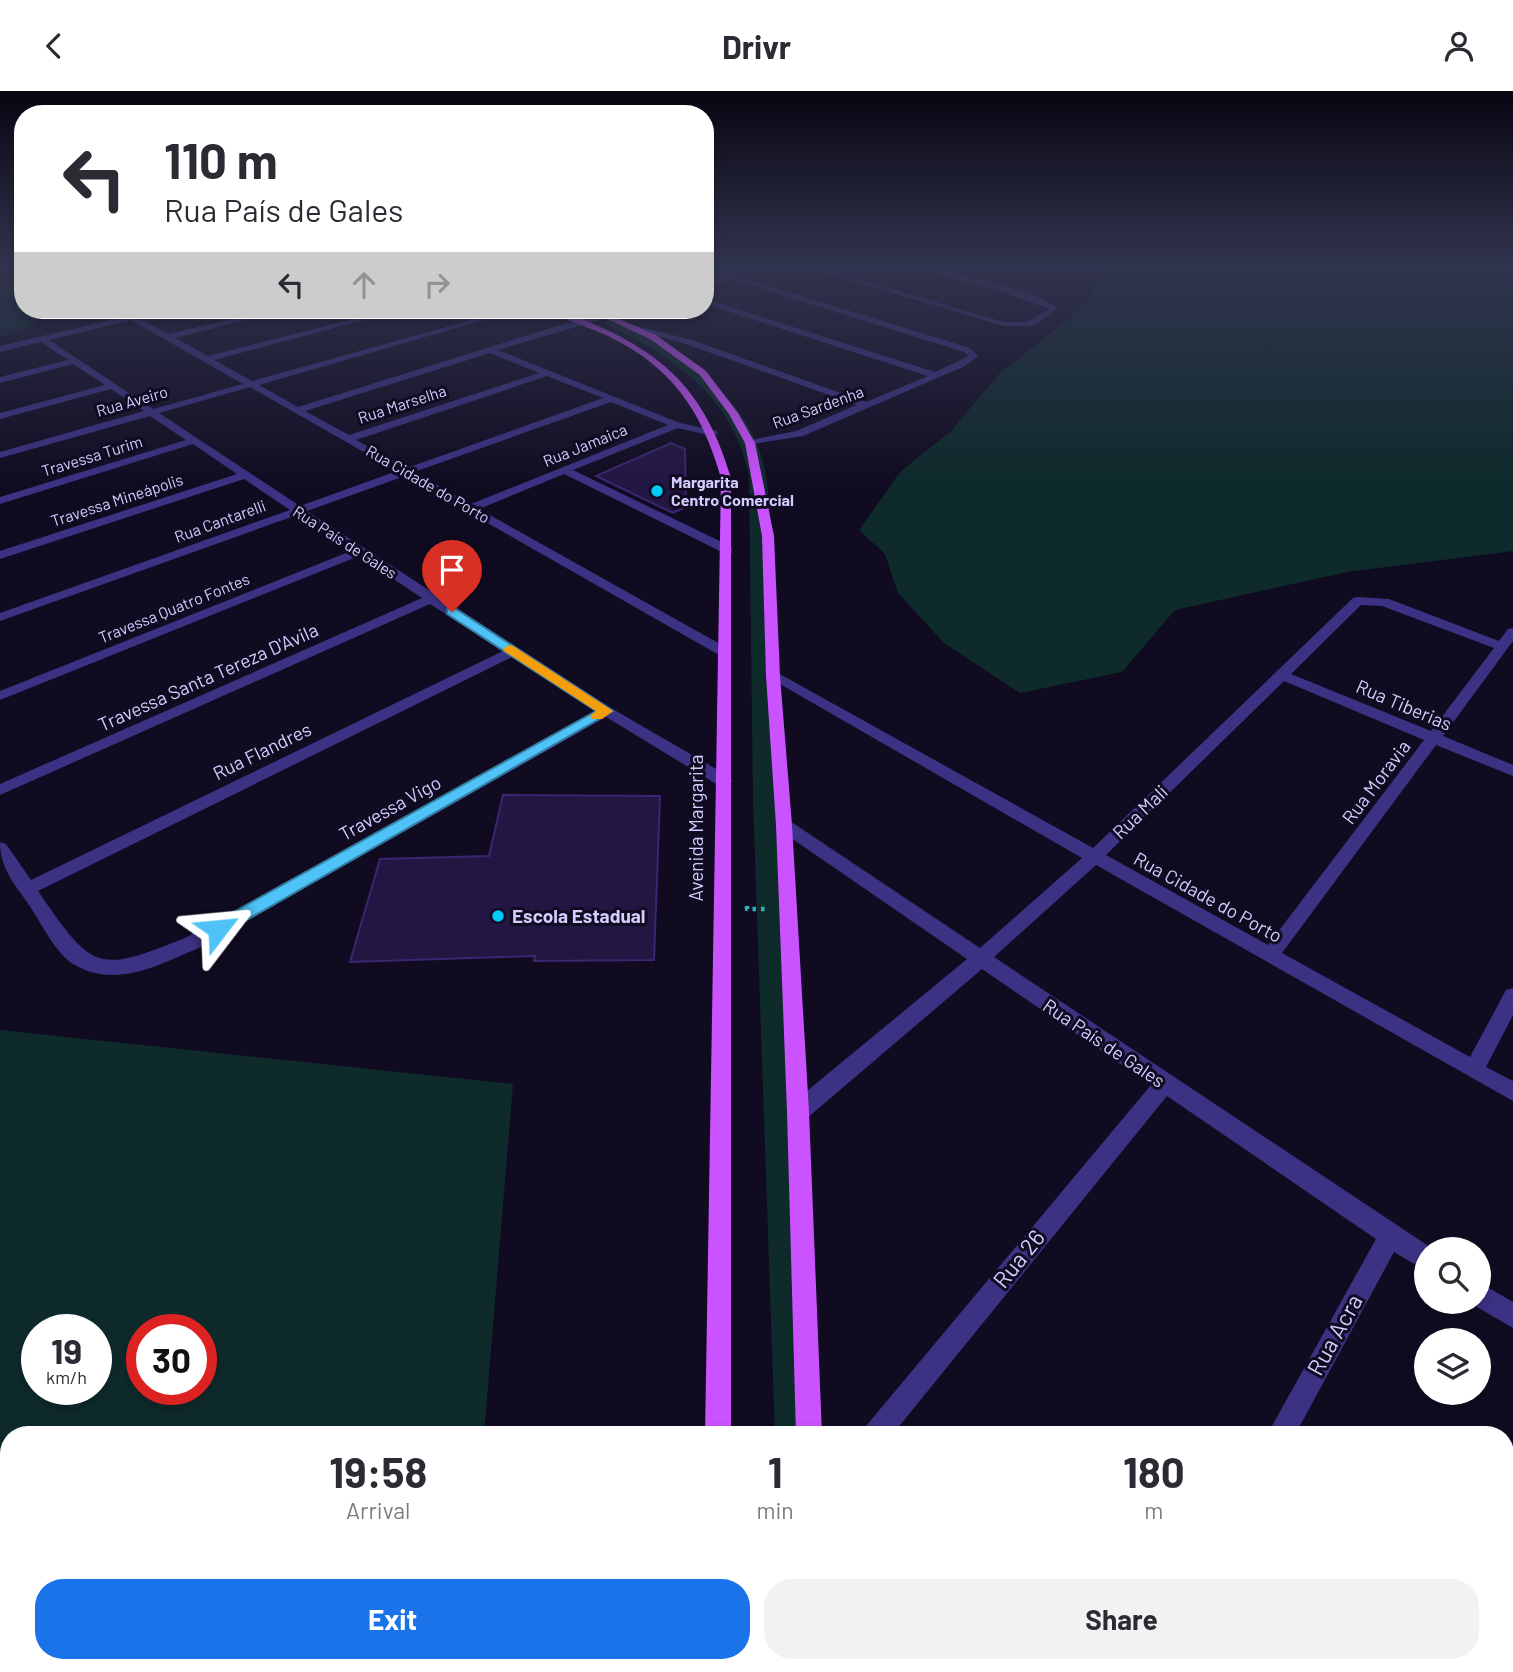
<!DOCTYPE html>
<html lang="en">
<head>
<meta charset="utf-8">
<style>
  body { margin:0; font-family:Barlow,sans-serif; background:#f2f2f3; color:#2b2b33; height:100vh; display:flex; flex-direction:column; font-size:26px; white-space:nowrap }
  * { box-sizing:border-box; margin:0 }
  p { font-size:23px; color:#7c7c81 }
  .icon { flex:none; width:38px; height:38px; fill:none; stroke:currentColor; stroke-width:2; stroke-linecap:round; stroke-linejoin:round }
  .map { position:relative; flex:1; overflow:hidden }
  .sheet { position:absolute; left:0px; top:1335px; width:1514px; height:247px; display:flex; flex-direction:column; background:#fff; border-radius:28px 28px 0 0; box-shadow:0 4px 10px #0003 }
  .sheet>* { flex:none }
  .hud { position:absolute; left:14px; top:14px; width:700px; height:214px; border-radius:28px; box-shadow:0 4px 10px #0003; background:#fff; color:#2b2b33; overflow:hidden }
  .controls { position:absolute; left:1414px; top:1146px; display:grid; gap:14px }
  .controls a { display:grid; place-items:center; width:77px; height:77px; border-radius:50%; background:#fff; box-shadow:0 4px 10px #0003; font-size:35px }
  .speed { position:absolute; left:21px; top:1223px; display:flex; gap:14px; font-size:35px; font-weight:700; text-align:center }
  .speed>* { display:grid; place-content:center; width:91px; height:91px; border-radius:50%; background:#fff; box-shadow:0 4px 10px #0003; line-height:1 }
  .speed small { font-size:18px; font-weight:400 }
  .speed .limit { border:10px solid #d22; background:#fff; color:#111 }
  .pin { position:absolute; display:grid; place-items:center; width:60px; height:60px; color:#fff; margin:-72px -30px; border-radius:50% 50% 50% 0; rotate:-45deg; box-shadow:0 0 7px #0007 }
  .pin .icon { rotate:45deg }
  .me { position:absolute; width:77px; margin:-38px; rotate:61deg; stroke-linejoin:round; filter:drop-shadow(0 0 5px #0008) }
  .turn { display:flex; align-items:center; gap:24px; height:147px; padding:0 35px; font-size:32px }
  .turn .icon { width:91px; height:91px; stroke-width:2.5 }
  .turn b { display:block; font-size:49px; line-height:60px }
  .lanes { display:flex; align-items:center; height:66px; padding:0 35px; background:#0003; justify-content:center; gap:35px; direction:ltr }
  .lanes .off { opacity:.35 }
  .eta { display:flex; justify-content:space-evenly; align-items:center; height:119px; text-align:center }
  .eta b { font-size:42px; font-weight:700; line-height:49px }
  .primary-button { display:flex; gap:14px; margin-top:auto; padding:14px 35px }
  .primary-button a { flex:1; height:80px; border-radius:28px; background:#1a73e8; color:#fff; font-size:28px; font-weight:700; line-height:80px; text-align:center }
  .primary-button a+a { background:#f2f2f3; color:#2b2b33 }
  header { display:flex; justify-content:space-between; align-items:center; height:91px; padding:0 35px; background:#fff; font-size:32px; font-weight:700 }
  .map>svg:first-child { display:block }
</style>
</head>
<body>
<header><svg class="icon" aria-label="back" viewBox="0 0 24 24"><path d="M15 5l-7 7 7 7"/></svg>Drivr<svg class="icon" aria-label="person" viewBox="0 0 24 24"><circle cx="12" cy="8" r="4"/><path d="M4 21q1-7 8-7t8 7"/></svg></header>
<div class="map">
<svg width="1513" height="1581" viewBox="0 0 1513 1581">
  <rect width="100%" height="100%" fill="#100b21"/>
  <path fill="#0e2a2b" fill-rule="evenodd" d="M0 174H23V219H53L43 223 27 238 0 246Z
    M1111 174H1513V460L1347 481 1175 519 1122 581 1020 602 944 552 898 502 885 463 859 439 900 381 951 340 998 284 1088 212 1101 182Z
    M610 228C667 255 742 299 761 364 769 389 769 417 772 444L817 1344H775L753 709 749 385C734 305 672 265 603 231Z
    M0 939 513 993 484 1344H9V1573H464L463 1581H0ZM96 1239V1298H37V1239ZM201 1239V1298H142V1239Z"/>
  <path fill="#221643" stroke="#3a2671" stroke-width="2" d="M671 352 685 358 686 416 673 422 596 385Z
    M503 704 660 705 654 869 534 870 535 865 350 871 380 768 489 765Z"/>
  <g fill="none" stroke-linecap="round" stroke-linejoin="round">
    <path stroke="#24b8b9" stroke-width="4.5" stroke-dasharray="3.5 5" stroke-linecap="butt" d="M747 815V818H767"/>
    <path fill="#3b3283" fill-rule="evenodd" d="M744 174H757L726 182H737V185L970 257 978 265 965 275 803 345 746 354V350L796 340 857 314 686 253 629 237V233L692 249 866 311 928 285 705 213V208L935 281 969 265 964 261 730 188 705 197V192L723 186 705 180V176L719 180Z
      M799 174H810L1004 231H1028L1049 218 1006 202 902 174H915C950 182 1032 195 1058 218L1033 235H1004Z
      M153 219H166L139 227 168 243 271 219H284L175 247 208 265 389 219H401L214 269 252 290 507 219H519L259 294 298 316 557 235 622 219H634L498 259 680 332 717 340 718 342 713 345 678 337 573 379 732 456V462H724L564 383 479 418 729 558V564H719L405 385 307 420 611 617 730 686 732 690 730 694H718L606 626 201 856C160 873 116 899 73 873 56 862 42 834 31 817 16 794 0 779 0 751L6 753 31 789 503 560 430 513 0 704V693L422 507 359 465 0 609V600L351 460 297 424 0 530V522L290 419 244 388 0 468V460L237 383 193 353 0 413V406L186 349 150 325 0 367V361L144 320 111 298 0 328V322L105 294 73 273 0 292V286L68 269 41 251 0 261V255ZM131 229 243 293 153 318 49 249ZM490 262 539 282 349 344 305 320ZM547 285 603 307 407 377 356 349ZM250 296 397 380 300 415 159 322ZM611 311 668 334 471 413 414 381ZM512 566 596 620 187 846C97 883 93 880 38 800Z
      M1358 506 1389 508 1499 550 1508 538 1513 537V550L1443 645 1513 674V685L1436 654 1282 862 1470 966 1506 899 1513 897V924L1486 976 1513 990V1010L1096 774 994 866 1433 1158H1426V1180L1394 1161 1295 1344H1267L1376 1148 1167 1005 892 1344H862L866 1335 1151 994 982 878 806 1028 798 1031 790 1028 787 1021 790 1014 967 868 778 738 776 734 778 730H790L980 857 1082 767 766 585 768 582H778L1093 757 1353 507ZM1361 514 1382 515 1494 557 1431 640 1291 583ZM1284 590 1424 649 1268 854 1106 764Z
      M1479 1191 1513 1211V1237L1470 1212 1479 1211Z
      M1137 1573H1168L1165 1581H1134Z"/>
    <path fill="#ca52ff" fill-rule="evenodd" d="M549 219H559C652 254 702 288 731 387V1344H705L721 387C702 320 672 276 608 245 589 236 566 230 549 219Z
      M588 219H598L656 244 706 280 738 322 755 352 774 445 780 585 792 734 809 1021 822 1344H796L787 1021 776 734 766 585 762 445 745 352 729 323 700 284 650 248Z
      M700 1573H730V1581H700Z
      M803 1573H833L834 1581H804Z"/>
  </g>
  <linearGradient id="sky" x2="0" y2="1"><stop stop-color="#090612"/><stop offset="0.44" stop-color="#31344e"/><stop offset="1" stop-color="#31344e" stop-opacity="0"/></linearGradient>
  <rect width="1513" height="395" fill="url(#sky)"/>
  <path fill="#4fc3f7" stroke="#337fa1" stroke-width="2" d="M447 518H456L613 620 224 842H212L210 838 212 833 596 620 447 523Z"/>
  <path fill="#f59e0b" d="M509 554 513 555 613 620 602 628H592L590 625 596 620 504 560 503 558Z"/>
  <g fill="#00ccf6" stroke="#100b21" stroke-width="2.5">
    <circle cx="657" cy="400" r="7"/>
    <circle cx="498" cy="825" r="7"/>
  </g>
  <g text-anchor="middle" stroke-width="6" stroke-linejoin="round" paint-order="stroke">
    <g font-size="16" fill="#d4cbff" stroke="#100b21">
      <text transform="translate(132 310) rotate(-16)" y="6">Rua Aveiro</text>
      <text transform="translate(402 313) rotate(-18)" y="6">Rua Marselha</text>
      <text transform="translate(818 316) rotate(-20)" y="6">Rua Sardenha</text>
      <text transform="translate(585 354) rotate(-22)" y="6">Rua Jamaica</text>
      <text transform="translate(92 365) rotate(-17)" y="6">Travessa Turim</text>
      <text transform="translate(428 393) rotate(30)" y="6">Rua Cidade do Porto</text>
      <text transform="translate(117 409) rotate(-18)" y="6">Travessa Mineápolis</text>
      <text transform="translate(220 430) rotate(-20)" y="6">Rua Cantarelli</text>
      <text transform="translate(345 451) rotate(33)" y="6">Rua País de Gales</text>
      <text transform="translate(174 517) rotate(-22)" y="6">Travessa Quatro Fontes</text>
    </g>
    <g font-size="16" font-weight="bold" fill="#d4cbff" stroke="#100b21" text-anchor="start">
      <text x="671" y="397">Margarita<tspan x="671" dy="18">Centro Comercial</tspan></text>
    </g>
    <g font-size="19" fill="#d4cbff" stroke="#100b21">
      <text transform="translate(208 586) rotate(-24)" y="7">Travessa Santa Tereza D'Avila</text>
      <text transform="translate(1404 614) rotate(23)" y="7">Rua Tiberias</text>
      <text transform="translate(262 660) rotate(-26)" y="7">Rua Flandres</text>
      <text transform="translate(1376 691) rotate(-53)" y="7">Rua Moravia</text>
      <text transform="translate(390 717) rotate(-29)" y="7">Travessa Vigo</text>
      <text transform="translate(1140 721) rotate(-44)" y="7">Rua Mali</text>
      <text transform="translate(696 737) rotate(-90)" y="7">Avenida Margarita</text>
      <text transform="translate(1208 806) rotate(29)" y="7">Rua Cidade do Porto</text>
      <text transform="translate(1104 952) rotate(34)" y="7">Rua País de Gales</text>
    </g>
    <g font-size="19" font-weight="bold" fill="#d4cbff" stroke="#100b21" text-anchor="start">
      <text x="512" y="832">Escola Estadual</text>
    </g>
    <g font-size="23" fill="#d4cbff" stroke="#100b21">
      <text transform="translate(1019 1168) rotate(-51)" y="8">Rua 26</text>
      <text transform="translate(1335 1244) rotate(-61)" y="8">Rua Acra</text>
    </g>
  </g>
</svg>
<div class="controls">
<a><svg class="icon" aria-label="search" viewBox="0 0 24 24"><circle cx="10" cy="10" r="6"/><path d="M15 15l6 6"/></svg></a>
<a><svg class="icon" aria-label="layers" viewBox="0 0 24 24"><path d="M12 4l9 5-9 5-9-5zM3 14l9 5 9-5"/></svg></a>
</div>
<div class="speed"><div>19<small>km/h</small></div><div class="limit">30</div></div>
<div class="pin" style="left:452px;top:521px;background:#d93025"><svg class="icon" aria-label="arrive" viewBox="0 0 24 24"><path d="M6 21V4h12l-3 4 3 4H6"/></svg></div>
<svg class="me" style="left:218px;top:838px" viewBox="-20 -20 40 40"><path d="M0-17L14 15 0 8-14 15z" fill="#4fc3f7" stroke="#fff" stroke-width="4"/></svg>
<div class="hud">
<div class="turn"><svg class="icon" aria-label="left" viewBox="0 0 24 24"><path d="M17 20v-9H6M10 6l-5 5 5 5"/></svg><div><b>110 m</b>Rua País de Gales</div></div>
<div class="lanes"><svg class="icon" aria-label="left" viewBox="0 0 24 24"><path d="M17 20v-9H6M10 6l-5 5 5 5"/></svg><svg class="icon off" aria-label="ahead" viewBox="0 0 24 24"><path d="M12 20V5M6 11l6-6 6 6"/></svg><svg class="icon off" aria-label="right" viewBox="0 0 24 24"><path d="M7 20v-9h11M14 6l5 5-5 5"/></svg></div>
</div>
<section class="sheet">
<div class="eta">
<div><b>19:58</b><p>Arrival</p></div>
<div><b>1</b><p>min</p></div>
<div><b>180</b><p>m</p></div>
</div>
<div class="primary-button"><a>Exit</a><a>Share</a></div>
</section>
</div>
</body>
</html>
